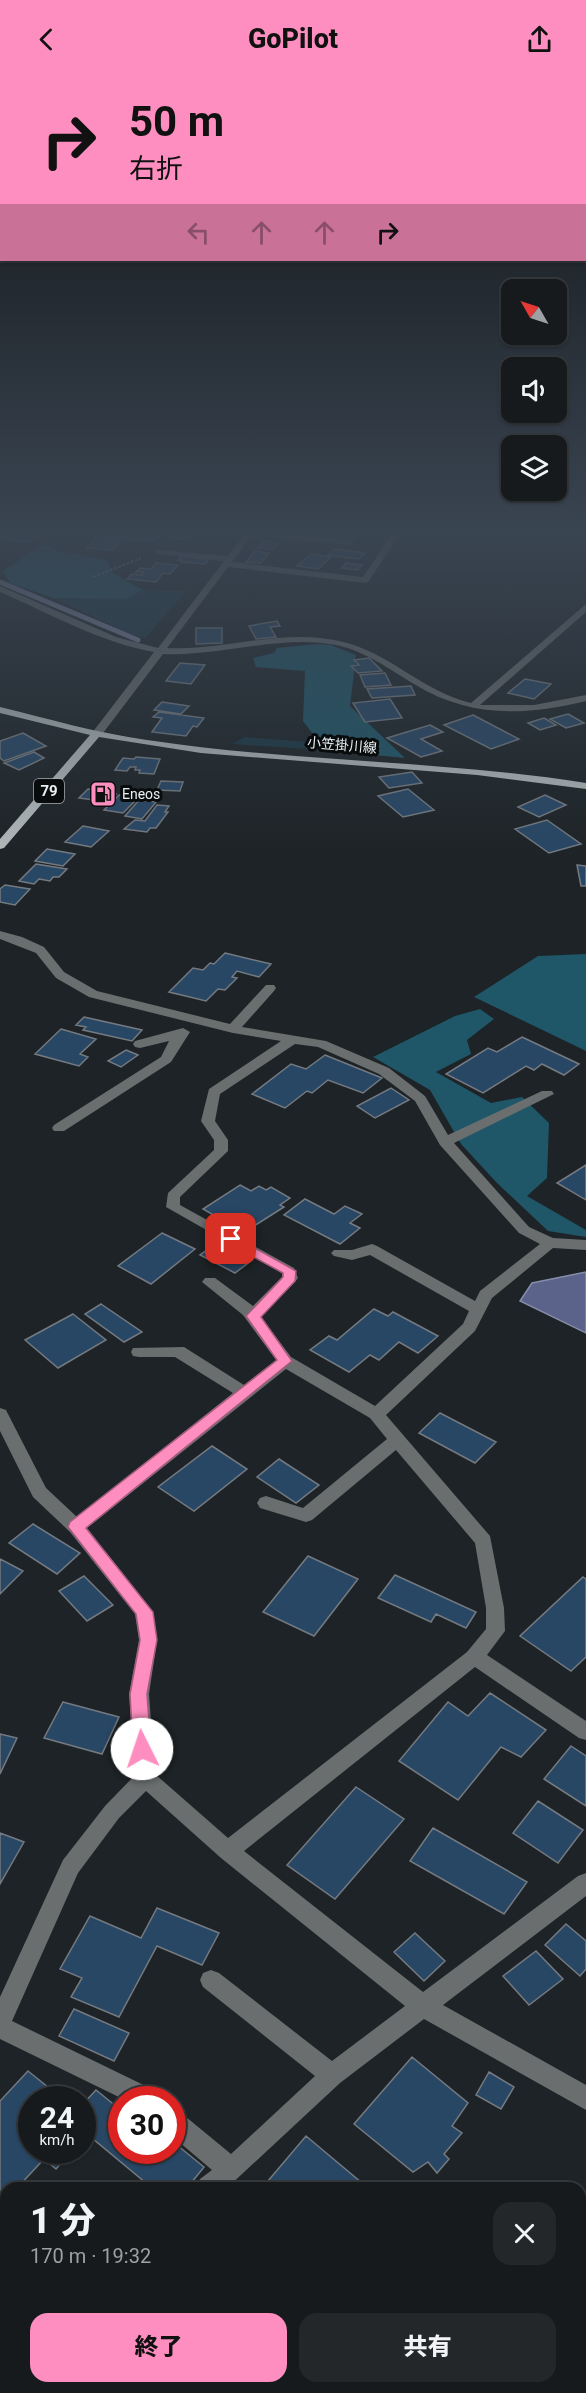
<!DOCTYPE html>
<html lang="ja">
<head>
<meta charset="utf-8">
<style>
  body { margin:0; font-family:Roboto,"Noto Sans JP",sans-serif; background:#232729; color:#f1f3f6; height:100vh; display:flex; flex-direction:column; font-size:22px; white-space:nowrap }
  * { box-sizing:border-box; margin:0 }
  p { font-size:20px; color:#9ea1a3 }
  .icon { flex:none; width:33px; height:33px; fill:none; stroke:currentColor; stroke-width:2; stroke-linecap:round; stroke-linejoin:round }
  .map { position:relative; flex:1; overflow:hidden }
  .drawer { position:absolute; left:0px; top:2104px; width:586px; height:212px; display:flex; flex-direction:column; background:#161a1c; border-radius:18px 18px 0 0; box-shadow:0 2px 4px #0004,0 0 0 2px #35383b }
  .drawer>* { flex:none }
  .banner { position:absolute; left:0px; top:0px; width:586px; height:183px; box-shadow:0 2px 4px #0004,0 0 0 2px #35383b; background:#fd8ebf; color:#111; overflow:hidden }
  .needle { width:39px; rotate:309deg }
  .buttons { position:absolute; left:501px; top:201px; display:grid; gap:12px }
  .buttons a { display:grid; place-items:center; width:66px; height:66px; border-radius:12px; background:#161a1c; box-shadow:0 2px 4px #0004,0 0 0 2px #35383b; font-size:30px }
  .speed { position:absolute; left:18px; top:2008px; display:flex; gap:12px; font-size:30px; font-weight:700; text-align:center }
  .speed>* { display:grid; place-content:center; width:78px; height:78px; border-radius:50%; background:#161a1c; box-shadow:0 2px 4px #0004,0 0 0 2px #35383b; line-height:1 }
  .speed small { font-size:15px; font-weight:400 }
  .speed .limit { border:9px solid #d22; background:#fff; color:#111 }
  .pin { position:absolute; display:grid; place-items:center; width:51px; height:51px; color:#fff; margin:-26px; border-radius:12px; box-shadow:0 3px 9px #0006 }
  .me { position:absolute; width:66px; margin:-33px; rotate:356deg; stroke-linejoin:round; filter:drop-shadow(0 0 4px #0008) }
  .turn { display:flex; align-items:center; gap:21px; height:126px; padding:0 30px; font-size:27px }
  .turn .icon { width:78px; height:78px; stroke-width:2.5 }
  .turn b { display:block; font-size:42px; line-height:51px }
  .lanes { display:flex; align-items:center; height:57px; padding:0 30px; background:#0003; justify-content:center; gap:30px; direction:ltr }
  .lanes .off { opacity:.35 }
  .round { display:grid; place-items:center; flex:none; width:63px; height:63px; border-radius:18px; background:#232729 }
  .head { display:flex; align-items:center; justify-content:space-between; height:102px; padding:0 30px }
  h1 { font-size:36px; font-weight:800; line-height:45px }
  .button { display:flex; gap:12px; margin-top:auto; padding:12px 30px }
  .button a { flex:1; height:69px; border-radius:18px; background:#fd8ebf; color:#111; font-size:24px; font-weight:800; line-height:69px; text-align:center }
  .button a+a { background:#232729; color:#f1f3f6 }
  header { display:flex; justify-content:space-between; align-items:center; height:78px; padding:0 30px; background:#fd8ebf; color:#111; font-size:27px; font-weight:800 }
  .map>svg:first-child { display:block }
</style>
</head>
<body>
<header><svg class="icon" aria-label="back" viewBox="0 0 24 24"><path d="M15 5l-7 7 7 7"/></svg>GoPilot<svg class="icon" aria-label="share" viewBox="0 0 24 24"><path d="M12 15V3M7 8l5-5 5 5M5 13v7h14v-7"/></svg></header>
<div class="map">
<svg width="586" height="2315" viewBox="0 0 586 2315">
  <rect width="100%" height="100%" fill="#1d2326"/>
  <path fill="#1a3843" d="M143 512 186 513 145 560 130 556 53 520 125 521Z
    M245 659 320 665 325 672 232 666Z"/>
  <path fill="#1f5668" d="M44 466 58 473 106 481 113 495 143 512 125 521 53 520 10 505 3 493Z
    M318 566 331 567 356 577 350 628 405 680 325 672 303 643 305 593 256 589 253 580 274 575 277 570Z
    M586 876V973L474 919 538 878Z
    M480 931 494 941 467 962 471 976 436 994 491 1025 522 1019 549 1045 547 1100 527 1118 586 1152V1159L548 1153 497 1105 461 1066 430 1012 373 979 455 938Z"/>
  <path fill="#5b638b" stroke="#868da9" stroke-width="1.5" d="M586 1194V1255L520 1223 532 1205Z"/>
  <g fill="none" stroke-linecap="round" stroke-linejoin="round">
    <path stroke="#868da9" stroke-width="5" d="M0 504 138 562"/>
  </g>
  <path fill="#284765" stroke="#757a80" stroke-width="1.5" d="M0 456H39L29 464 0 461Z
    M129 456H160L155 463 125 461Z
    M171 456H193L189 462 168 460Z
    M334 456H345L356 457 352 462 331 460Z
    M97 458 123 460 113 472 87 470Z
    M263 463 278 465 273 471 258 470Z
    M334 471 365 475 359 481 328 477Z
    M255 473 269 475 261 485 246 484Z
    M311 476 331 479 318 491 297 488Z
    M181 478 209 481 205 486 181 484 182 482H178Z
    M156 485 178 487 170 496 163 495 156 504 127 501 132 496 142 497 144 494H136L140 490 151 491Z
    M346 485 362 487 357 492 342 490Z
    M277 543 280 548 270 549 276 559 256 561 249 548Z
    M196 550H222V565L196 566Z
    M369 580 382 593 358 595 351 588 359 587 354 582Z
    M180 585 205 587 191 606 166 603Z
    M385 595 391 607 365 609 360 597Z
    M525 601 551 606 534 621 508 615Z
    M411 608 415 617 372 620 367 611Z
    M390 621 402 640 365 644 353 625Z
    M162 624 189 628 181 636 154 632Z
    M159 634 204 640 197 649 193 648 186 658 152 654 162 640 153 639Z
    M568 636 584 645 566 650 550 641Z
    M473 637 519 661 491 671 444 647Z
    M544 640 556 647 540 652 528 645Z
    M430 647 443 654 421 661 442 673 421 679 387 660Z
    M23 655 46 668 4 683 0 680V663Z
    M34 674 44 680 19 692 4 685Z
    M136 679 160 681 154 696 139 695 140 692H135L136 689H130L127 693 115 692 123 680 134 681Z
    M412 694 422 705 389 710 379 699Z
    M161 703 183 704 180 713 157 712Z
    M88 711 116 716 108 724 79 720Z
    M408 711 434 732 403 739 378 718Z
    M119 717 138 720 123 735 104 732Z
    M545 717 566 727 539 739 518 729Z
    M139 722 156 724 142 741 125 738Z
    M157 727 169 728 165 734H168L156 750H150L147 754 124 751 135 742 145 743Z
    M547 742 581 766 549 775 515 751Z
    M83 748 109 753 91 769 65 764Z
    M47 771 75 776 63 788 35 783Z
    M36 786 67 791 59 799H53L50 803 39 801 34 806 19 803Z
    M577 787 586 788V808H581Z
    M5 807 30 811 15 827 0 824V811Z
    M225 875 271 886 259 899 237 893 232 899 237 900 225 912 218 911 206 923 169 914 193 890 203 892 210 885 214 886Z
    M84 939 142 952 132 963 83 952 86 949 76 947Z
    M61 951 96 961 80 976 88 979 79 988 35 976Z
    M522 959 579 986 564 997 542 986 534 992 526 988 483 1015 446 996 488 970 497 974Z
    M126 972 138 977 121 989 108 983Z
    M325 977 382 1000 363 1015 328 1002 312 1015 307 1013 285 1030 252 1016 291 986 306 991Z
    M391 1010 409 1022 375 1040 357 1028Z
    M586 1087V1122L557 1105Z
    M240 1107 251 1113 259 1108 266 1112 271 1109 290 1120 280 1127 284 1129 254 1148 251 1146 241 1153 203 1131Z
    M305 1121 334 1136 345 1128 362 1136 350 1145 360 1150 340 1166 284 1137Z
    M162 1155 195 1171 151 1206 118 1188Z
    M218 1164 252 1182 235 1195 200 1177Z
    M101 1226 142 1254 124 1264 85 1236Z
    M374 1231 388 1238 393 1234 438 1258 418 1275 399 1264 379 1282 370 1277 349 1294 310 1272 329 1258 337 1262Z
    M73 1236 106 1262 58 1290 25 1262Z
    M440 1335 496 1364 475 1385 419 1355Z
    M212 1368 247 1391 194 1433 158 1409Z
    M279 1381 319 1407 296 1425 257 1399Z
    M33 1446 80 1475 57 1496 9 1465Z
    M308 1478 358 1501 314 1558 263 1534Z
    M0 1481 23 1493 0 1516Z
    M395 1497 476 1534 466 1550 436 1536 431 1544 378 1520Z
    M84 1498 113 1527 87 1543 59 1513Z
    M583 1499 586 1501V1579L571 1593 520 1558Z
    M490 1615 546 1652 521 1679 501 1669 458 1722 399 1683 448 1624 468 1638Z
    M63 1624 119 1639 102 1676 44 1660Z
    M0 1656 17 1660 0 1696Z
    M571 1668 586 1678V1728L544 1701Z
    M356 1709 404 1741 335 1821 287 1787Z
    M538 1723 583 1752 558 1785 513 1755Z
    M433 1750 527 1804 504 1836 410 1783Z
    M0 1755 24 1764 0 1806Z
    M157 1830 219 1855 202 1887 157 1868 119 1939 71 1919 82 1900 60 1891 90 1838 141 1860Z
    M566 1846 586 1863V1891L580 1898 545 1867Z
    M415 1855 445 1883 424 1903 394 1874Z
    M536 1873 563 1901 529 1927 503 1898Z
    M74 1931 129 1955 114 1983 59 1958Z
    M412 1979 468 2025 452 2048 462 2055 444 2076 449 2081 437 2095 428 2084 413 2094 354 2046Z
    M28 1993 64 2022H32V2073H72L56 2091 44 2081 17 2110H6V2123L0 2130V2023Z
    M489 1994 514 2009 501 2031 476 2017Z
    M96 2012 122 2033V2073H172V2063L204 2089 187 2110H152L87 2056 82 2060V2027Z
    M306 2058 368 2110H262Z
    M0 2172 6 2177V2244L0 2239Z"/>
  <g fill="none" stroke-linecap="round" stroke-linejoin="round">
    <path stroke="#7d8284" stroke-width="2" stroke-dasharray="3 1.5" stroke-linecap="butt" d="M93 499 141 480"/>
    <path fill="#6a6e6e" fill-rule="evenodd" d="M245 456H253L232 484 363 499 392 456H400L368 504 365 505 228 489 167 570C224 573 282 550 339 563 388 573 423 614 471 625L586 526V534L480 627H534L586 617V623C525 638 469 640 414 606 389 591 365 573 336 567 279 556 220 579 163 576L100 659H92V655L154 574C99 564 51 536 0 514V508L116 559 158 570 224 483 159 476 155 474 156 472 228 478Z
      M259 456H287L349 463 353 465 349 467 263 458Z
      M0 853 22 859 44 869 64 894 97 913 230 946 266 907H274L276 910 274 913 242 949 326 963 389 990 425 1018 448 1057 542 1013H552L554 1016 454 1065 529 1149 553 1160 586 1162V1172L553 1170 492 1220 475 1253 386 1337 490 1458 504 1530 505 1553 487 1577 586 1643V1662L579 1660 475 1589 244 1773 423 1914 578 1798 586 1795V1818L443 1927 586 2007V2032L424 1941 340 2005 227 2110H197L200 2101 212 2092 172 2058V2030L180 2034 231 2076 315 1998 203 1909 200 1902 203 1895 211 1892 219 1895 332 1983 405 1928 221 1780 146 1713 119 1740 78 1795 12 1943 158 2014 162 2022H125L0 1961V1919L63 1782 105 1728 135 1697 129 1616 139 1562 135 1536 70 1454 33 1419 0 1353V1330L6 1332 8 1336 46 1410 77 1439 233 1315 175 1279H139L133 1278 131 1274 133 1270 184 1269 244 1307 276 1282 243 1237 202 1204 205 1200H215L253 1228 282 1199V1195L166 1129 168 1115 214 1072V1062L201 1043 209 1011 281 963 233 955 89 919 56 900 36 875 0 861ZM295 966 318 969 379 996 415 1023 440 1067 519 1155 540 1166 480 1213 475 1223 377 1168 372 1166 352 1172H334L331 1175 334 1178 352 1182 370 1177 469 1233 463 1246 375 1328 291 1279 261 1239 295 1204 298 1200 294 1190 180 1127V1119L228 1073V1062L215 1043 220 1016ZM286 1291 370 1340 387 1361 303 1430 266 1418 260 1420 257 1425 260 1430 306 1444 312 1442 396 1372 475 1465 486 1530V1551L467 1574 228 1760 155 1696 149 1616 157 1562 153 1534 87 1450Z
      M183 950 190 954 171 984 64 1053H54L52 1050 54 1047 161 979 169 963 140 970 135 969 133 966 135 963Z
      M6 2294V2310H18L16 2315H0V2296Z
      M305 2310H334L336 2315H307Z"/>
    <path fill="#b2baba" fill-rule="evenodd" d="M0 629C49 641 97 655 147 662 292 684 440 682 586 705V711L477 697 201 675 99 659 4 770 0 771V761L90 657 0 635Z"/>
  </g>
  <linearGradient id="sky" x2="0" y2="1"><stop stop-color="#101315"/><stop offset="0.58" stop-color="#3a4552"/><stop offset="1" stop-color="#3a4552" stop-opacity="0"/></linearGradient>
  <rect width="586" height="780" fill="url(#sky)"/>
  <path fill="#fd8ebf" stroke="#a45c7c" stroke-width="1.5" d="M231 1157 296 1193 295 1203 261 1239 292 1283 86 1450 153 1534 157 1562 147 1616 151 1671 148 1676 142 1679 135 1676 133 1671 130 1616 140 1562 136 1536 68 1449 70 1444 277 1282 246 1238 283 1199V1195L226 1164 224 1161Z"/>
  <defs>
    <symbol id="fuel-square" viewBox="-11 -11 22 22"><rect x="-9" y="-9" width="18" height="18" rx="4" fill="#fd8ebf" stroke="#090c0d"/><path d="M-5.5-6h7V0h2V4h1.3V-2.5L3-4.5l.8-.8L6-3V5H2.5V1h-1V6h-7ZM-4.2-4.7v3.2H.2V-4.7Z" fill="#111"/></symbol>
  </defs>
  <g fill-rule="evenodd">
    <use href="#fuel-square" x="88" y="701" width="30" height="30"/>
  </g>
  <g text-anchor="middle" stroke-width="6" stroke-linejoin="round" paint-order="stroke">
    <g font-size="14" fill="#eaeef0" stroke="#090c0d">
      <text transform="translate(342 667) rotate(5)" y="5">小笠掛川線</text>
    </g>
    <g font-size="14" fill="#eaeef0" stroke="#090c0d" text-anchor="start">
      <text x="122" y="721">Eneos</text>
    </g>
    <rect fill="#090c0d" stroke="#a6aaac" stroke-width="1.5" x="34" y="701" width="30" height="24" rx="4.5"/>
    <g font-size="15" font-weight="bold" fill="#eaeef0">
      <text x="49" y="718">79</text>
    </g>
  </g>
</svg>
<div class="buttons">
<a><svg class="needle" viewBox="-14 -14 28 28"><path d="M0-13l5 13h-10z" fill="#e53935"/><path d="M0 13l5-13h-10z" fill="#9ea1a3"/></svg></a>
<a><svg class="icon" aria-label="sound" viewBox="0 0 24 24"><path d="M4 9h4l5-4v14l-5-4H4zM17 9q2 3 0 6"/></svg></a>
<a><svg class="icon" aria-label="layers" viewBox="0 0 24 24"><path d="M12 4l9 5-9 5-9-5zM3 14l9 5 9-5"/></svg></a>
</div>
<div class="speed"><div>24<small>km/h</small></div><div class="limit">30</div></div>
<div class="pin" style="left:231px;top:1161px;background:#d93025"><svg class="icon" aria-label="arrive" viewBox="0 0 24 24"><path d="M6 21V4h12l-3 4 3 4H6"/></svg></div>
<svg class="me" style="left:142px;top:1671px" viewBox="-20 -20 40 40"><circle r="19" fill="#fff"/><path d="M0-13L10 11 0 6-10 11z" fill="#fd8ebf"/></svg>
<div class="banner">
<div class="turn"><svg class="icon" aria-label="right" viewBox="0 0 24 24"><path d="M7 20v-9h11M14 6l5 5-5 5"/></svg><div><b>50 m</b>右折</div></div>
<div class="lanes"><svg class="icon off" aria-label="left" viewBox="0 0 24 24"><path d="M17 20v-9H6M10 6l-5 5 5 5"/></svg><svg class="icon off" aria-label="ahead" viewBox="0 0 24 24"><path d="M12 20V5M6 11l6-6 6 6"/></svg><svg class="icon off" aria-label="ahead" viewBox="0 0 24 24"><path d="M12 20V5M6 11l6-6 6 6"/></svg><svg class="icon" aria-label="right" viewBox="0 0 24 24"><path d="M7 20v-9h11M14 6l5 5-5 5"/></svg></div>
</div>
<section class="drawer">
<div class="head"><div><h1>1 分</h1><p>170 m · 19:32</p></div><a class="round"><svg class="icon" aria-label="close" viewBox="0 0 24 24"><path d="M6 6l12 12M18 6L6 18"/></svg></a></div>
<div class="button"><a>終了</a><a>共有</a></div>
</section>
</div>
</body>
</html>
